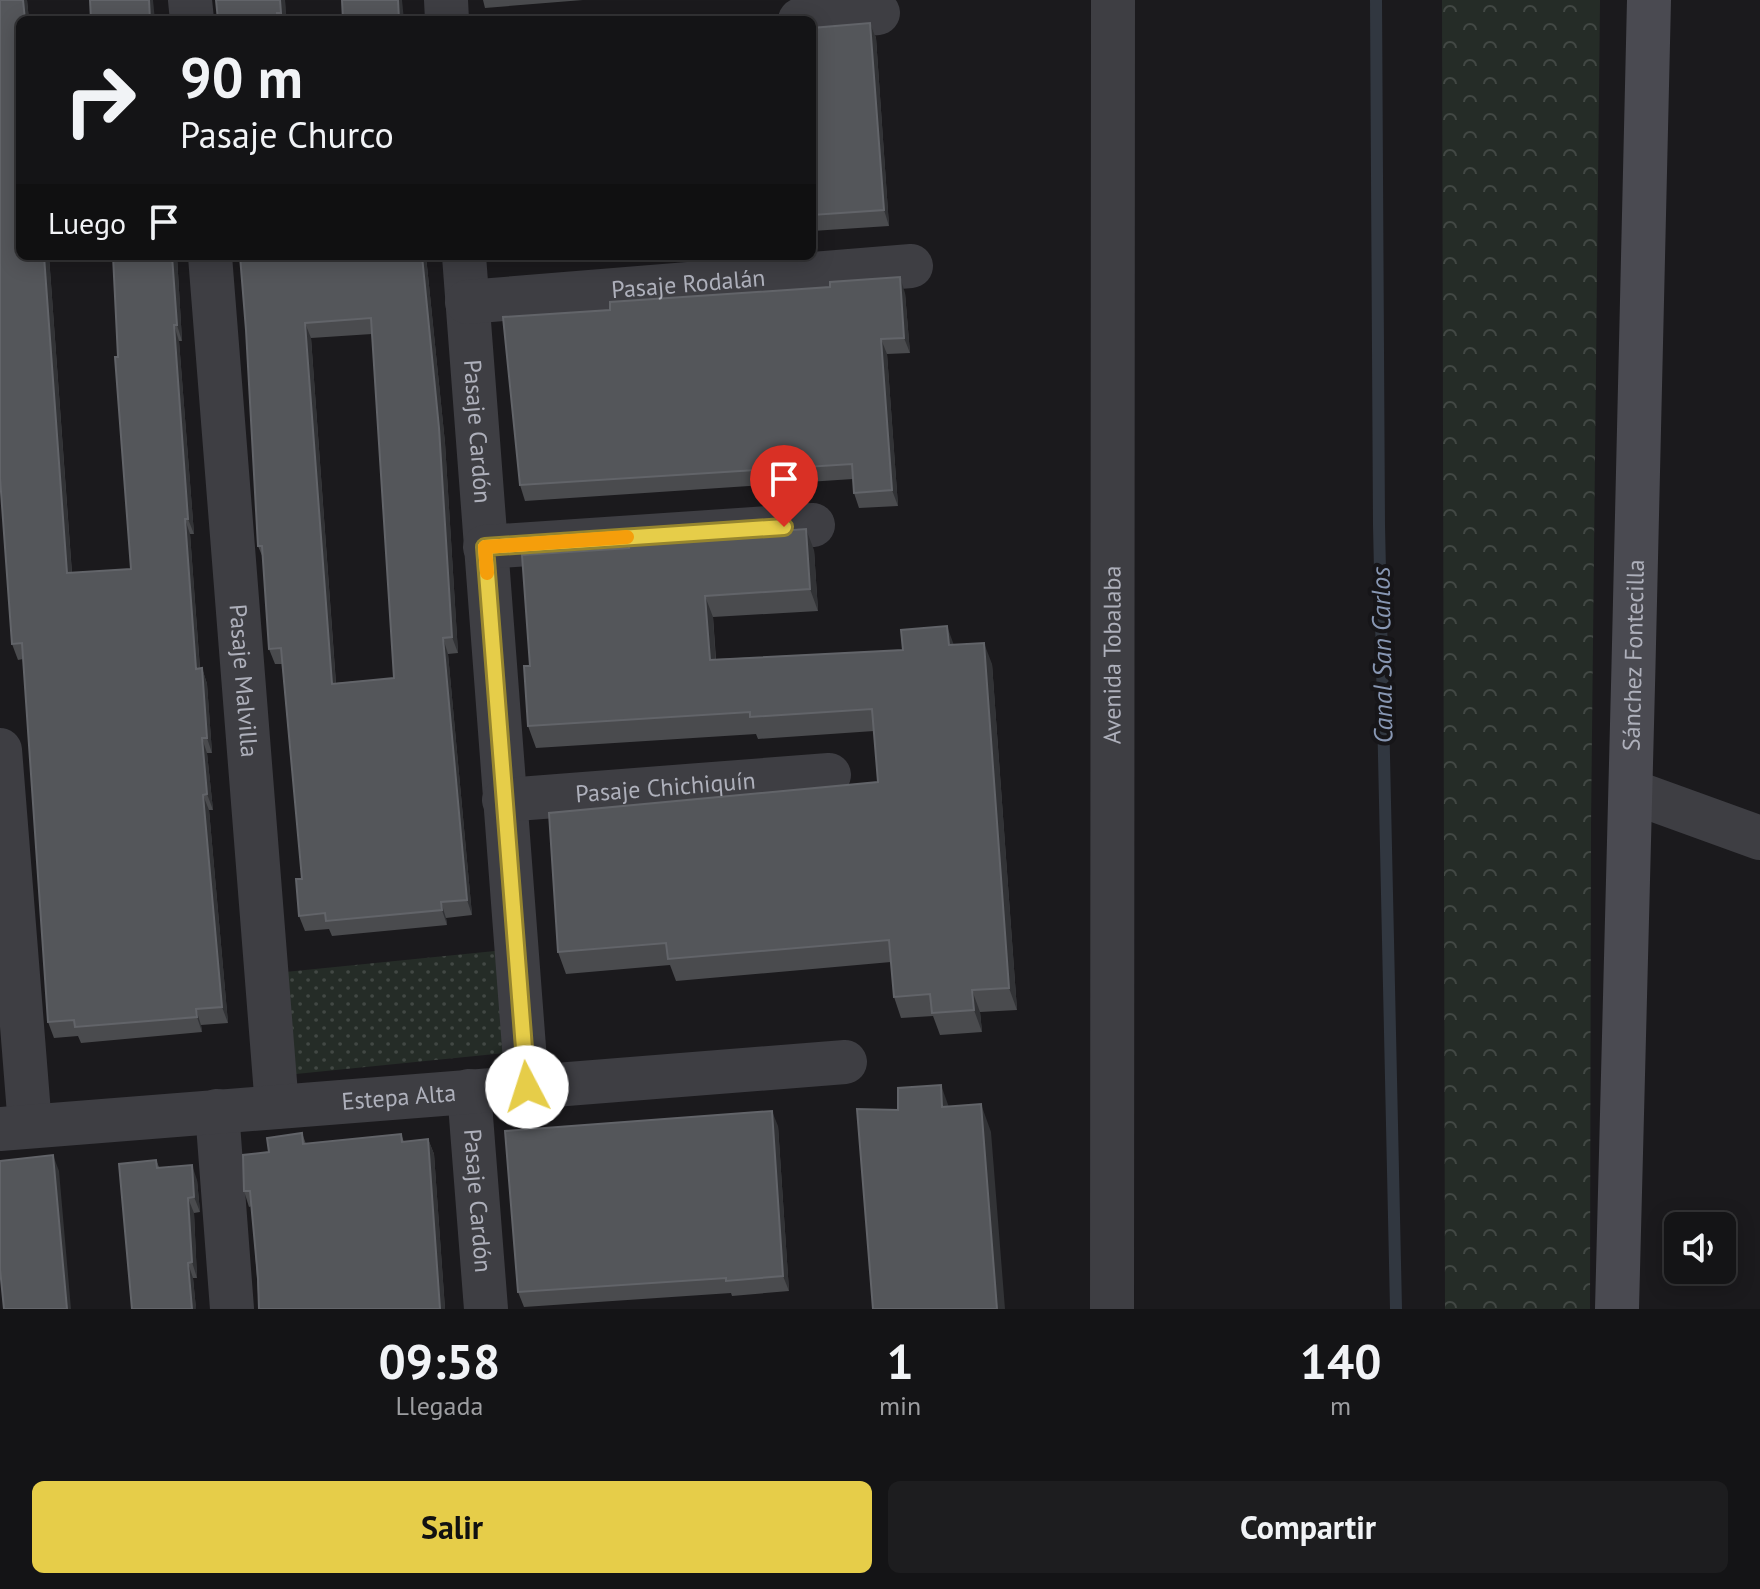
<!DOCTYPE html>
<html lang="es">
<head>
<meta charset="utf-8">
<style>
  body { margin:0; font-family:"PT Sans",sans-serif; background:#1d1d1f; color:#f1f3f6; height:100vh; display:flex; flex-direction:column; font-size:30px; white-space:nowrap }
  * { box-sizing:border-box; margin:0 }
  p { font-size:26px; color:#9d9ea1 }
  .icon { flex:none; width:44px; height:44px; fill:none; stroke:currentColor; stroke-width:2; stroke-linecap:round; stroke-linejoin:round }
  .map { position:relative; height:1309px; overflow:hidden }
  .side { display:flex; flex-direction:column; background:#141416; flex:1 }
  .side>* { flex:none }
  .banner { position:absolute; left:16px; top:16px; width:800px; height:244px; border-radius:12px; box-shadow:0 4px 20px #0003,0 0 0 2px #333335; background:#141416; color:#f1f3f6; overflow:hidden }
  .tools { position:absolute; left:1664px; top:1212px; display:grid; gap:16px }
  .tools a { display:grid; place-items:center; width:72px; height:72px; border-radius:12px; background:#141416; box-shadow:0 4px 20px #0003,0 0 0 2px #333335; font-size:40px }
  .pin { position:absolute; display:grid; place-items:center; width:68px; height:68px; color:#fff; margin:-82px -34px; border-radius:50% 50% 50% 0; rotate:-45deg; box-shadow:0 0 8px #0007 }
  .pin .icon { rotate:45deg }
  .me { position:absolute; width:88px; margin:-44px; rotate:355deg; stroke-linejoin:round; filter:drop-shadow(0 0 6px #0008) }
  .turn { display:flex; align-items:center; gap:28px; height:168px; padding:0 32px; font-size:36px }
  .turn .icon { width:104px; height:104px; stroke-width:2.5 }
  .turn b { display:block; font-size:56px; line-height:68px }
  .then { display:flex; align-items:center; height:76px; padding:0 32px; background:#0003; gap:16px; font-size:30px }
  .eta { display:flex; justify-content:space-evenly; align-items:center; height:136px; text-align:center }
  .eta b { font-size:48px; font-weight:600; line-height:56px }
  .primary-button { display:flex; gap:16px; margin-top:auto; padding:16px 32px }
  .primary-button a { flex:1; height:92px; border-radius:12px; background:#e6cd49; color:#111; font-size:32px; font-weight:600; line-height:92px; text-align:center }
  .primary-button a+a { background:#1d1d1f; color:#f1f3f6 }
  .map>svg:first-child { display:block }
</style>
</head>
<body>
<div class="map">
<svg width="1760" height="1309" viewBox="0 0 1760 1309">
  <defs>
    <pattern id="grass-dots" width="8" height="8" patternUnits="userSpaceOnUse" patternTransform="scale(2)"><rect width="8" height="8" fill="#252c27"/><path d="M2 2h.1M6 6h.1" fill="none" stroke="#424844" stroke-width="1.8" stroke-linecap="round"/></pattern>
    <pattern id="park-crowns" width="20" height="18" patternUnits="userSpaceOnUse" patternTransform="scale(2)"><rect width="20" height="18" fill="#252c27"/><path d="M2 6a3 3 0 1 1 6 0M12 15a3 3 0 1 1 6 0" fill="none" stroke="#424844"/></pattern>
  </defs>
  <rect width="100%" height="100%" fill="#1b1a1d"/>
  <path fill="url(#grass-dots)" d="M495 951 505 1053 296 1074 285 972Z"/>
  <path fill="url(#park-crowns)" d="M1442 0H1600L1591 826 1590 1309H1445Z"/>
  <g fill="none" stroke-linecap="round" stroke-linejoin="round">
    <path stroke="#313740" stroke-width="12" d="M1376 0 1379 525 1396 1309"/>
    <g stroke="#3e3e43" stroke-width="44">
      <path d="M190 0 192 20"/>
      <path d="M446 0 447 20"/>
      <path d="M800 20 878 13"/>
      <path id="s1" d="M210 256 277 1107"/>
      <path id="s2" d="M464 256 527 1087"/>
      <path id="s3" d="M467 302 911 266"/>
      <path d="M485 547 813 525"/>
      <path d="M0 750 30 1126"/>
      <path d="M1633 792 1760 838"/>
      <path id="s4" d="M504 800 829 775"/>
      <path id="s5" d="M469 1091 486 1309"/>
      <path d="M217 1111 232 1309"/>
      <path id="s6" d="M0 1129 845 1062"/>
      <path id="s7" d="M1112 1309 1113 0"/>
    </g>
    <path stroke="#4a4a51" stroke-width="44" id="s8" d="M1617 1309C1630 873 1638 436 1649 0"/>
  </g>
  <path fill="#4a4b4e" fill-rule="evenodd" d="M0 0H27L29 20 20 256H49L72 573 131 569 113 256H177L182 341H179L194 534H190L200 668H202L207 684 212 753H207L213 810H209L228 1023 201 1025 202 1032 81 1043 78 1036 54 1038 48 1022 23 659 18 660 12 644Z
    M285 0 286 20H218Z
    M483 0H583L485 8Z
    M870 23 876 38 889 226 812 231V28Z
    M426 256 445 443 458 653 448 654 472 915 446 918 447 925 332 936 329 929 305 931 299 916 302 879 282 664H275L269 649 263 558 258 546 246 330ZM372 334 394 678 336 683 311 338Z
    M905 293 910 353 887 354 898 506 859 508 854 493 853 479 525 501 520 485 610 310Z
    M814 550 818 611 713 617 716 659 903 650 954 645 992 664 1017 1010 980 1012 982 1032 940 1035 933 1016 901 1018 894 997 891 962 676 981 670 965 566 974 558 952 878 782 874 731 758 739 756 734 536 748 528 726 530 666Z
    M778 1126 789 1291 732 1296 731 1293 524 1307 518 1292Z
    M302 1133 306 1144 401 1134 404 1142 428 1139 434 1154 445 1309H259L252 1206 249 1207 244 1191 269 1152Z
    M156 1160 159 1167 197 1180 200 1212 194 1213 197 1278H193L196 1309Z"/>
  <path fill="#323336" d="M23 0H27L29 20H25Z
    M149 0H153L155 20H150Z
    M280 0H285L286 20H284L281 13Z
    M398 0H402L404 20H399Z
    M870 23 876 38 889 226 884 210Z
    M44 256H49L73 589 67 573Z
    M172 256H177L182 341 177 325Z
    M422 256H426L445 443 458 653 452 637Z
    M900 277 905 293 910 353 904 338Z
    M305 323 311 338 337 699 332 684Z
    M174 325 179 341 194 534 188 519Z
    M881 339 887 354 898 506 892 490Z
    M185 519 190 534 201 684 196 669Z
    M806 529 814 550 818 611 810 589Z
    M705 596 713 617 717 681 710 660Z
    M947 626 955 648 949 645Z
    M443 638 448 654 472 915 467 900Z
    M984 643 992 664 1017 1010 1009 988Z
    M202 668 207 684 212 753 207 738Z
    M202 738 207 753 213 810 207 794Z
    M203 795 209 810 228 1023 222 1007Z
    M441 902 446 918 447 925 442 910Z
    M972 990 980 1012 982 1032 974 1010Z
    M196 1009 201 1025 202 1032 197 1017Z
    M941 1085 951 1113 942 1107Z
    M981 1104 991 1132 1005 1309H997Z
    M772 1111 778 1126 789 1291 783 1276Z
    M428 1139 434 1154 445 1309H440Z
    M53 1155 59 1171 71 1309H67Z
    M192 1165 197 1180 200 1212 194 1197Z
    M188 1198 194 1213 197 1278 192 1262Z
    M188 1263 193 1278 196 1309H192Z"/>
  <path fill="#54565a" stroke="#626469" stroke-width="2" fill-rule="evenodd" d="M0 0H23L25 20H20V256H44L67 573 131 569 115 357H118L113 256H172L177 325H174L188 519H185L196 669 202 668 207 738H202L207 794 203 795 222 1007 196 1009 197 1017 75 1027 74 1020 48 1022 22 643 12 644 0 478Z
    M90 0H149L150 20H91Z
    M216 0H280L281 13H277V20H218Z
    M342 0H398L399 20H343Z
    M870 23 884 210 812 215V28Z
    M240 256H422L439 428 452 637 443 638 467 900 441 902 442 910 326 921 325 913 299 916 296 879H302L281 648 269 649 262 546H258L246 330ZM371 318 394 678 332 684 305 323Z
    M900 277 904 338 881 339 892 490 854 493 852 464 520 485 503 317 610 310V302L830 287V282Z
    M806 529 810 589 705 596 710 660 903 650 901 630 947 626 949 645 984 643 1009 988 972 990 974 1010 932 1013 930 994 894 997 889 940 668 959 666 943 558 952 549 813 878 782 872 709 750 717V712L528 726 524 666H530L522 555 629 548 628 542Z
    M941 1085 942 1107 981 1104 997 1309H873L857 1109 898 1110V1088Z
    M772 1111 783 1276 726 1281V1278L518 1292 505 1131Z
    M302 1133 303 1144 401 1134 402 1142 428 1139 440 1309H259L258 1278 250 1191H244L243 1155 269 1152 267 1138Z
    M53 1155 67 1309H4L0 1269V1161Z
    M156 1160 157 1168 192 1165 194 1197 188 1198 192 1262 188 1263 192 1309H132L119 1164Z"/>
  <g fill="none" stroke-linecap="round" stroke-linejoin="round">
    <defs>
      <path id="route" d="M527 1087 485 547 784 527"/>
    </defs>
    <use href="#route" stroke="#96852f" stroke-width="20"/>
    <use href="#route" stroke="#e6cd49" stroke-width="14"/>
    <path stroke="#f59e0b" stroke-width="14" d="M487 573 485 547 627 537"/>
  </g>
  <g text-anchor="middle" stroke-width="8" stroke-linejoin="round" paint-order="stroke">
    <g font-size="24" fill="#aeb0bb" stroke="#161518">
      <text dy="8" stroke="none"><textPath href="#s3" startOffset="222">Pasaje Rodalán</textPath></text>
      <text dy="8" stroke="none"><textPath href="#s2" startOffset="176">Pasaje Cardón</textPath></text>
      <text dy="8" stroke="none"><textPath href="#s7" startOffset="654">Avenida Tobalaba</textPath></text>
      <text dy="8" stroke="none"><textPath href="#s8" startOffset="654">Sánchez Fontecilla</textPath></text>
      <text dy="8" stroke="none"><textPath href="#s1" startOffset="426">Pasaje Malvilla</textPath></text>
      <text dy="8" stroke="none"><textPath href="#s4" startOffset="162">Pasaje Chichiquín</textPath></text>
      <text dy="8" stroke="none"><textPath href="#s6" startOffset="400">Estepa Alta</textPath></text>
      <text dy="8" stroke="none"><textPath href="#s5" startOffset="110">Pasaje Cardón</textPath></text>
    </g>
    <g font-size="26" font-style="italic" fill="#8897b3" stroke="#161518">
      <text transform="translate(1382 655) rotate(-91)" y="9">Canal San Carlos</text>
    </g>
  </g>
</svg>
<div class="tools">
<a><svg class="icon" aria-label="sound" viewBox="0 0 24 24"><path d="M4 9h4l5-4v14l-5-4H4zM17 9q2 3 0 6"/></svg></a>
</div>
<div class="pin" style="left:784px;top:527px;background:#d93025"><svg class="icon" aria-label="arrive" viewBox="0 0 24 24"><path d="M6 21V4h12l-3 4 3 4H6"/></svg></div>
<svg class="me" style="left:527px;top:1087px" viewBox="-20 -20 40 40"><circle r="19" fill="#fff"/><path d="M0-13L10 11 0 6-10 11z" fill="#e6cd49"/></svg>
<div class="banner">
<div class="turn"><svg class="icon" aria-label="right" viewBox="0 0 24 24"><path d="M7 20v-9h11M14 6l5 5-5 5"/></svg><div><b>90 m</b>Pasaje Churco</div></div>
<div class="then">Luego<svg class="icon" aria-label="arrive" viewBox="0 0 24 24"><path d="M6 21V4h12l-3 4 3 4H6"/></svg></div>
</div>
</div>
<section class="side">
<div class="eta">
<div><b>09:58</b><p>Llegada</p></div>
<div><b>1</b><p>min</p></div>
<div><b>140</b><p>m</p></div>
</div>
<div class="primary-button"><a>Salir</a><a>Compartir</a></div>
</section>
</body>
</html>
